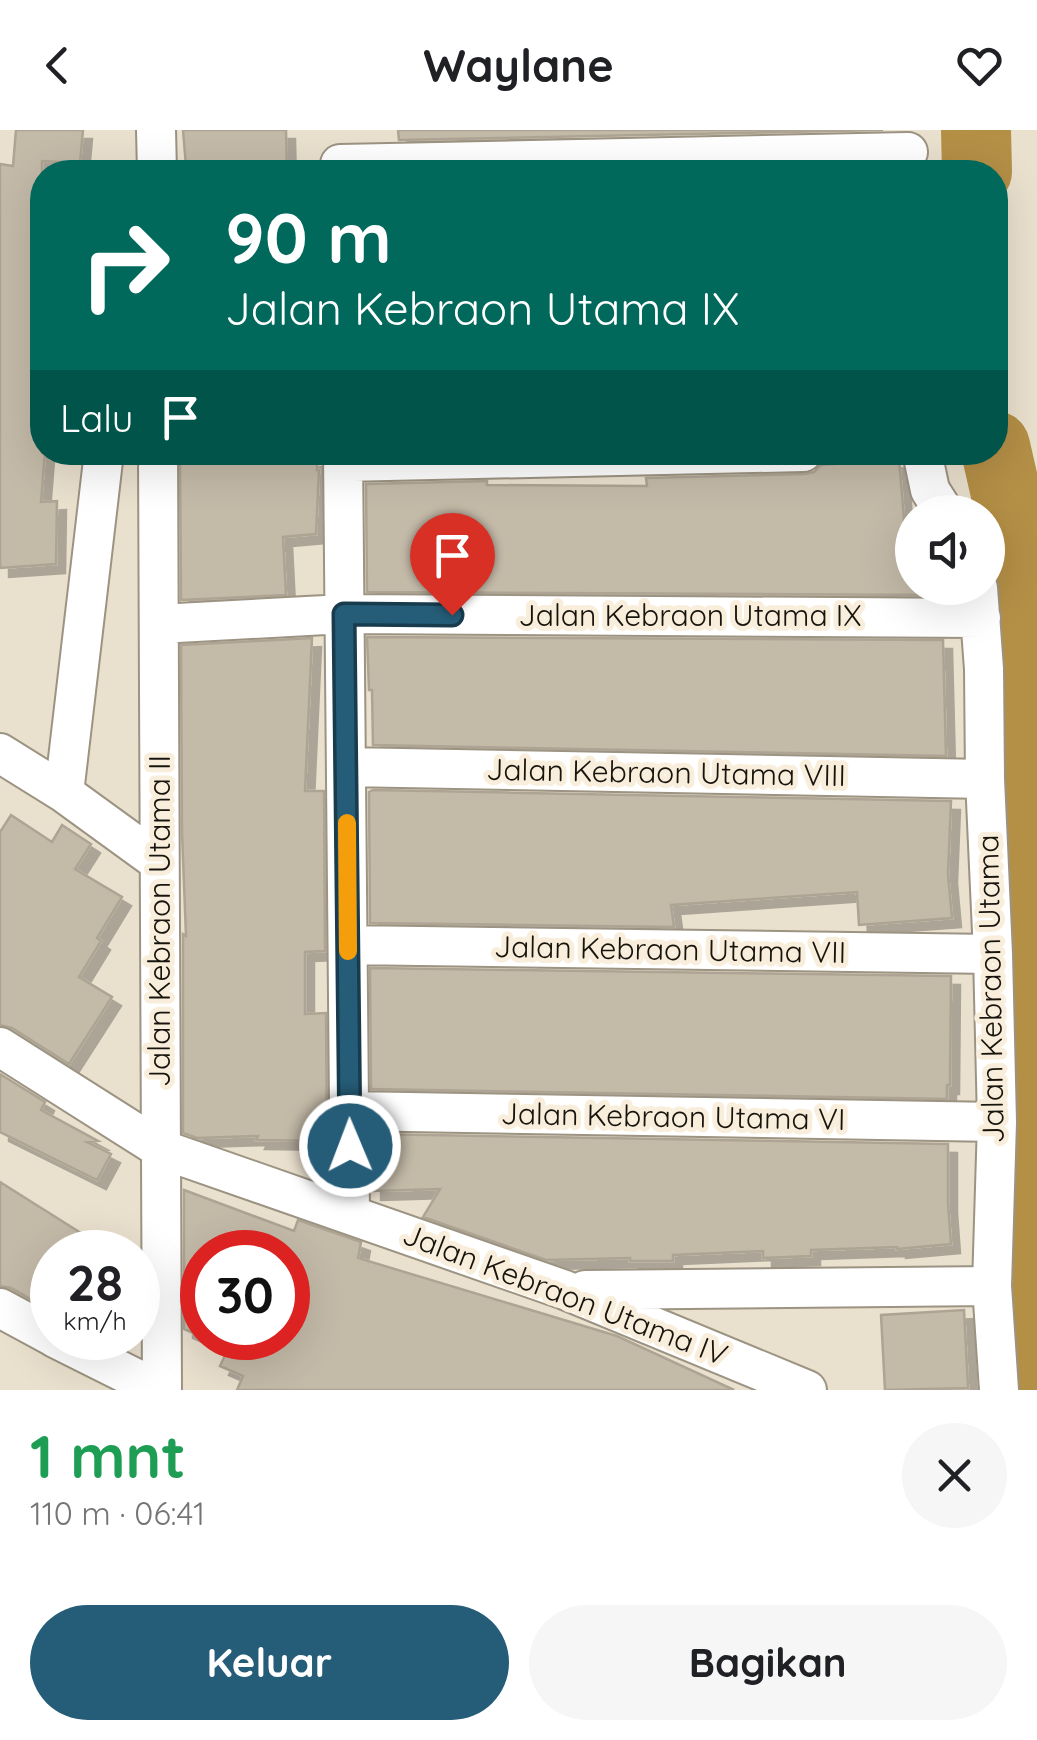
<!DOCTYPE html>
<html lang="id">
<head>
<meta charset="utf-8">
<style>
  body { margin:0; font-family:Quicksand,sans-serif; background:#f6f6f6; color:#202124; height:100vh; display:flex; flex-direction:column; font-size:38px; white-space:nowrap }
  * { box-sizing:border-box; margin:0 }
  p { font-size:32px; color:#757577 }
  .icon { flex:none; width:55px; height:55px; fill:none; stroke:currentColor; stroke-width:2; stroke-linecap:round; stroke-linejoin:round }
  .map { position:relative; height:1260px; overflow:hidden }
  .sheet { display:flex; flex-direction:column; background:#fff; flex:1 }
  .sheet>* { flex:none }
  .top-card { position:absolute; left:30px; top:30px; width:978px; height:305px; border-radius:40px; box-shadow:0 10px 40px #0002; background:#00695c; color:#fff; overflow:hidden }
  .controls { position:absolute; left:895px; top:365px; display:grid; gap:20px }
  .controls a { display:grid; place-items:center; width:110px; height:110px; border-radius:50%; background:#fff; box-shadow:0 10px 40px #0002; font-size:50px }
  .speed { position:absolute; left:30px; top:1100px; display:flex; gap:20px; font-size:50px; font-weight:700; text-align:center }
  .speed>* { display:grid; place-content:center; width:130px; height:130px; border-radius:50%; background:#fff; box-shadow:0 10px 40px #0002; line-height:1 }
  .speed small { font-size:25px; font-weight:400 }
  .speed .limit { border:15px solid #d22; background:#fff; color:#111 }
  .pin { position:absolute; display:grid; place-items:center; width:85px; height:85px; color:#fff; margin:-102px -42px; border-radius:50% 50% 50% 0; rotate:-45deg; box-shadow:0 0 10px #0007 }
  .pin .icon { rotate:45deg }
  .me { position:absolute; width:110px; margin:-55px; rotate:359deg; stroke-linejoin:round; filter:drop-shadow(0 0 8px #0008) }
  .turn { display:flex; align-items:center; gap:35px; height:210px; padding:0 30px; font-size:45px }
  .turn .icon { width:130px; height:130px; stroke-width:2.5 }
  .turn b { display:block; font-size:70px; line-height:85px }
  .then { display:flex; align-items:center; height:95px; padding:0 30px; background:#0003; gap:20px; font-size:38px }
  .round { display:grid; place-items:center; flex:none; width:105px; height:105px; border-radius:52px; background:#f6f6f6 }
  .headline { display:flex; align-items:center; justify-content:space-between; height:170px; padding:0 30px }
  h1 { font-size:60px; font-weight:800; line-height:75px; color:#1e9e55 }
  .primary-button { display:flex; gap:20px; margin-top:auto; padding:20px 30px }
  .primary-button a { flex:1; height:115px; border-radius:60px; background:#255c77; color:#fff; font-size:40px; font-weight:800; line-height:115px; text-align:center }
  .primary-button a+a { background:#f6f6f6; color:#202124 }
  header { display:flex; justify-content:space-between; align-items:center; height:130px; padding:0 30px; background:#fff; font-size:45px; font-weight:800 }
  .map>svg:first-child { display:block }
</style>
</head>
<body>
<header><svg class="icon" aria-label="back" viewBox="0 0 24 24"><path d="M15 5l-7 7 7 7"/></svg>Waylane<svg class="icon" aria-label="heart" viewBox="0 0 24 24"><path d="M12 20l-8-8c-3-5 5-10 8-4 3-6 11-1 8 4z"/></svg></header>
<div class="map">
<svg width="1037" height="1260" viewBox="0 0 1037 1260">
  <defs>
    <filter id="shadow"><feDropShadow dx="9" dy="9" stdDeviation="0" flood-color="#0004"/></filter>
  </defs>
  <rect width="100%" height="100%" fill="#eae0ce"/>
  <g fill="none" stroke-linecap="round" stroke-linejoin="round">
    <path stroke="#b48f46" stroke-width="70" d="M976 0 977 42
      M995 316 1014 399 1021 992 1032 1208 1031 1260"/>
  </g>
  <path fill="#c4baa8" stroke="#ada493" stroke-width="2.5" filter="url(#shadow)" d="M16 0H83L80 33 42 31V322H45L41 372 57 371 56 434 0 438V34L13 36Z
    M183 0H286L287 42H235L234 31 186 36Z
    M398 0H883L399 10Z
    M180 322H240V328H317V340H319L316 404 283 407 286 465 181 470Z
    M899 329 905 401H912V458H936L937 465 367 462 366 354 487 351V355L647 356 646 348 804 344 814 342 821 335Z
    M367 507 943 510 946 626 373 615 372 560H369Z
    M312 508 305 661H324L325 821 305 822V884L326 883 327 1011 256 1010 258 1006 197 1008 183 1003V804L186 806 182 702 181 515Z
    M373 660 951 671 948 744 952 788 859 795 857 762 671 775 674 797 370 793 369 662Z
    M11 685 52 712 62 695 91 714 75 739 122 767 97 808 101 811 79 847 112 867 69 934 12 898 0 895V702Z
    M370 838 951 846 950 955H947V969L371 959Z
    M0 944 45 972 41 980 98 1011 87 1012 111 1024 97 1050 0 1002Z
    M372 1004 948 1014V1074L951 1114 897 1119V1117L811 1120V1126L763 1128V1121L673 1125V1131H630V1128L546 1130 423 1087 440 1059 372 1061Z
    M0 1052 111 1122H52V1181L11 1158 0 1156Z
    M184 1060 294 1101 298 1090 361 1112 358 1128 617 1206 734 1260H237L243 1246 220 1236 233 1208H288V1122H202V1207L184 1199Z
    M964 1180 968 1258 885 1260 881 1185Z"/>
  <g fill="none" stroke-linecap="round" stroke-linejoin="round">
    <defs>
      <path id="minor" d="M156 0 157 42
        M340 34 908 22
        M158 322 162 1260
        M343 322 350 1085
        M922 322 930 360 944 382
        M343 332 803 322
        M978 458 984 539 985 649 993 824 997 992 992 1156 999 1260
        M159 494 344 484 981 488
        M0 623 64 663 159 732
        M346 637 985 649
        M64 663 104 322
        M348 815 993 824
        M0 917 161 1019 565 1160 807 1260
        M349 981 997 992
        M585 1160 992 1156
        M0 1178 52 1206
        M55 1208 159 1260"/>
    </defs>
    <use href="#minor" stroke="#9c9382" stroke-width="42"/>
    <use href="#minor" stroke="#fff" stroke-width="38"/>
  </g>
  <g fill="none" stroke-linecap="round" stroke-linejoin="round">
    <defs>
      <path id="route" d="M350 1016 344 484 452 485"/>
    </defs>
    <use href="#route" stroke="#183c4d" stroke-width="25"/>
    <use href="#route" stroke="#255c77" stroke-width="18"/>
    <path stroke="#f59e0b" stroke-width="18" d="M347 693 348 821"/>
  </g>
  <g text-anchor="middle" stroke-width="10" stroke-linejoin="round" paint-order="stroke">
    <g font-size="30" fill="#17130d" stroke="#f8eedb">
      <text x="690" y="496">Jalan Kebraon Utama IX</text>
      <text transform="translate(666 643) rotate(1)" y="10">Jalan Kebraon Utama VIII</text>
      <text transform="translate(160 791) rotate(-90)" y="10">Jalan Kebraon Utama II</text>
      <text transform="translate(670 820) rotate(1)" y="10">Jalan Kebraon Utama VII</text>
      <text transform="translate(991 859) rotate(-91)" y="10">Jalan Kebraon Utama</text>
      <text transform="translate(673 987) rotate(1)" y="10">Jalan Kebraon Utama VI</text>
      <text transform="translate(565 1165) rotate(21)" y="10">Jalan Kebraon Utama IV</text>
    </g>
  </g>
</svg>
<div class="controls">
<a><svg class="icon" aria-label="sound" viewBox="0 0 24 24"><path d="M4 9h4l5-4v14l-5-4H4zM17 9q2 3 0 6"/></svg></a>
</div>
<div class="speed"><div>28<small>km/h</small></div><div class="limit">30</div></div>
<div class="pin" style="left:452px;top:485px;background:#d93025"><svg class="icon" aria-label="arrive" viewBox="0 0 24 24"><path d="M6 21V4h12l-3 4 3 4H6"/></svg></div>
<svg class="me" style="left:350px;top:1016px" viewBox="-20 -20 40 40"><circle r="17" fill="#255c77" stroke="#fff" stroke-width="3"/><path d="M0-11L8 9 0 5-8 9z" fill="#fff"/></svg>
<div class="top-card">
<div class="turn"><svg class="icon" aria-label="right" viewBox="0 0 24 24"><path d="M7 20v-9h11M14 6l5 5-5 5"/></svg><div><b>90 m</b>Jalan Kebraon Utama IX</div></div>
<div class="then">Lalu<svg class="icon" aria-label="arrive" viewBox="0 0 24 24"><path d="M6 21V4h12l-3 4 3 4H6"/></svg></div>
</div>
</div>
<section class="sheet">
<div class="headline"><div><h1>1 mnt</h1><p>110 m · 06:41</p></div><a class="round"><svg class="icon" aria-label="close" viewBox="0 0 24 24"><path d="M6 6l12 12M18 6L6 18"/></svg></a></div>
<div class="primary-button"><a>Keluar</a><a>Bagikan</a></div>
</section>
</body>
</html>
